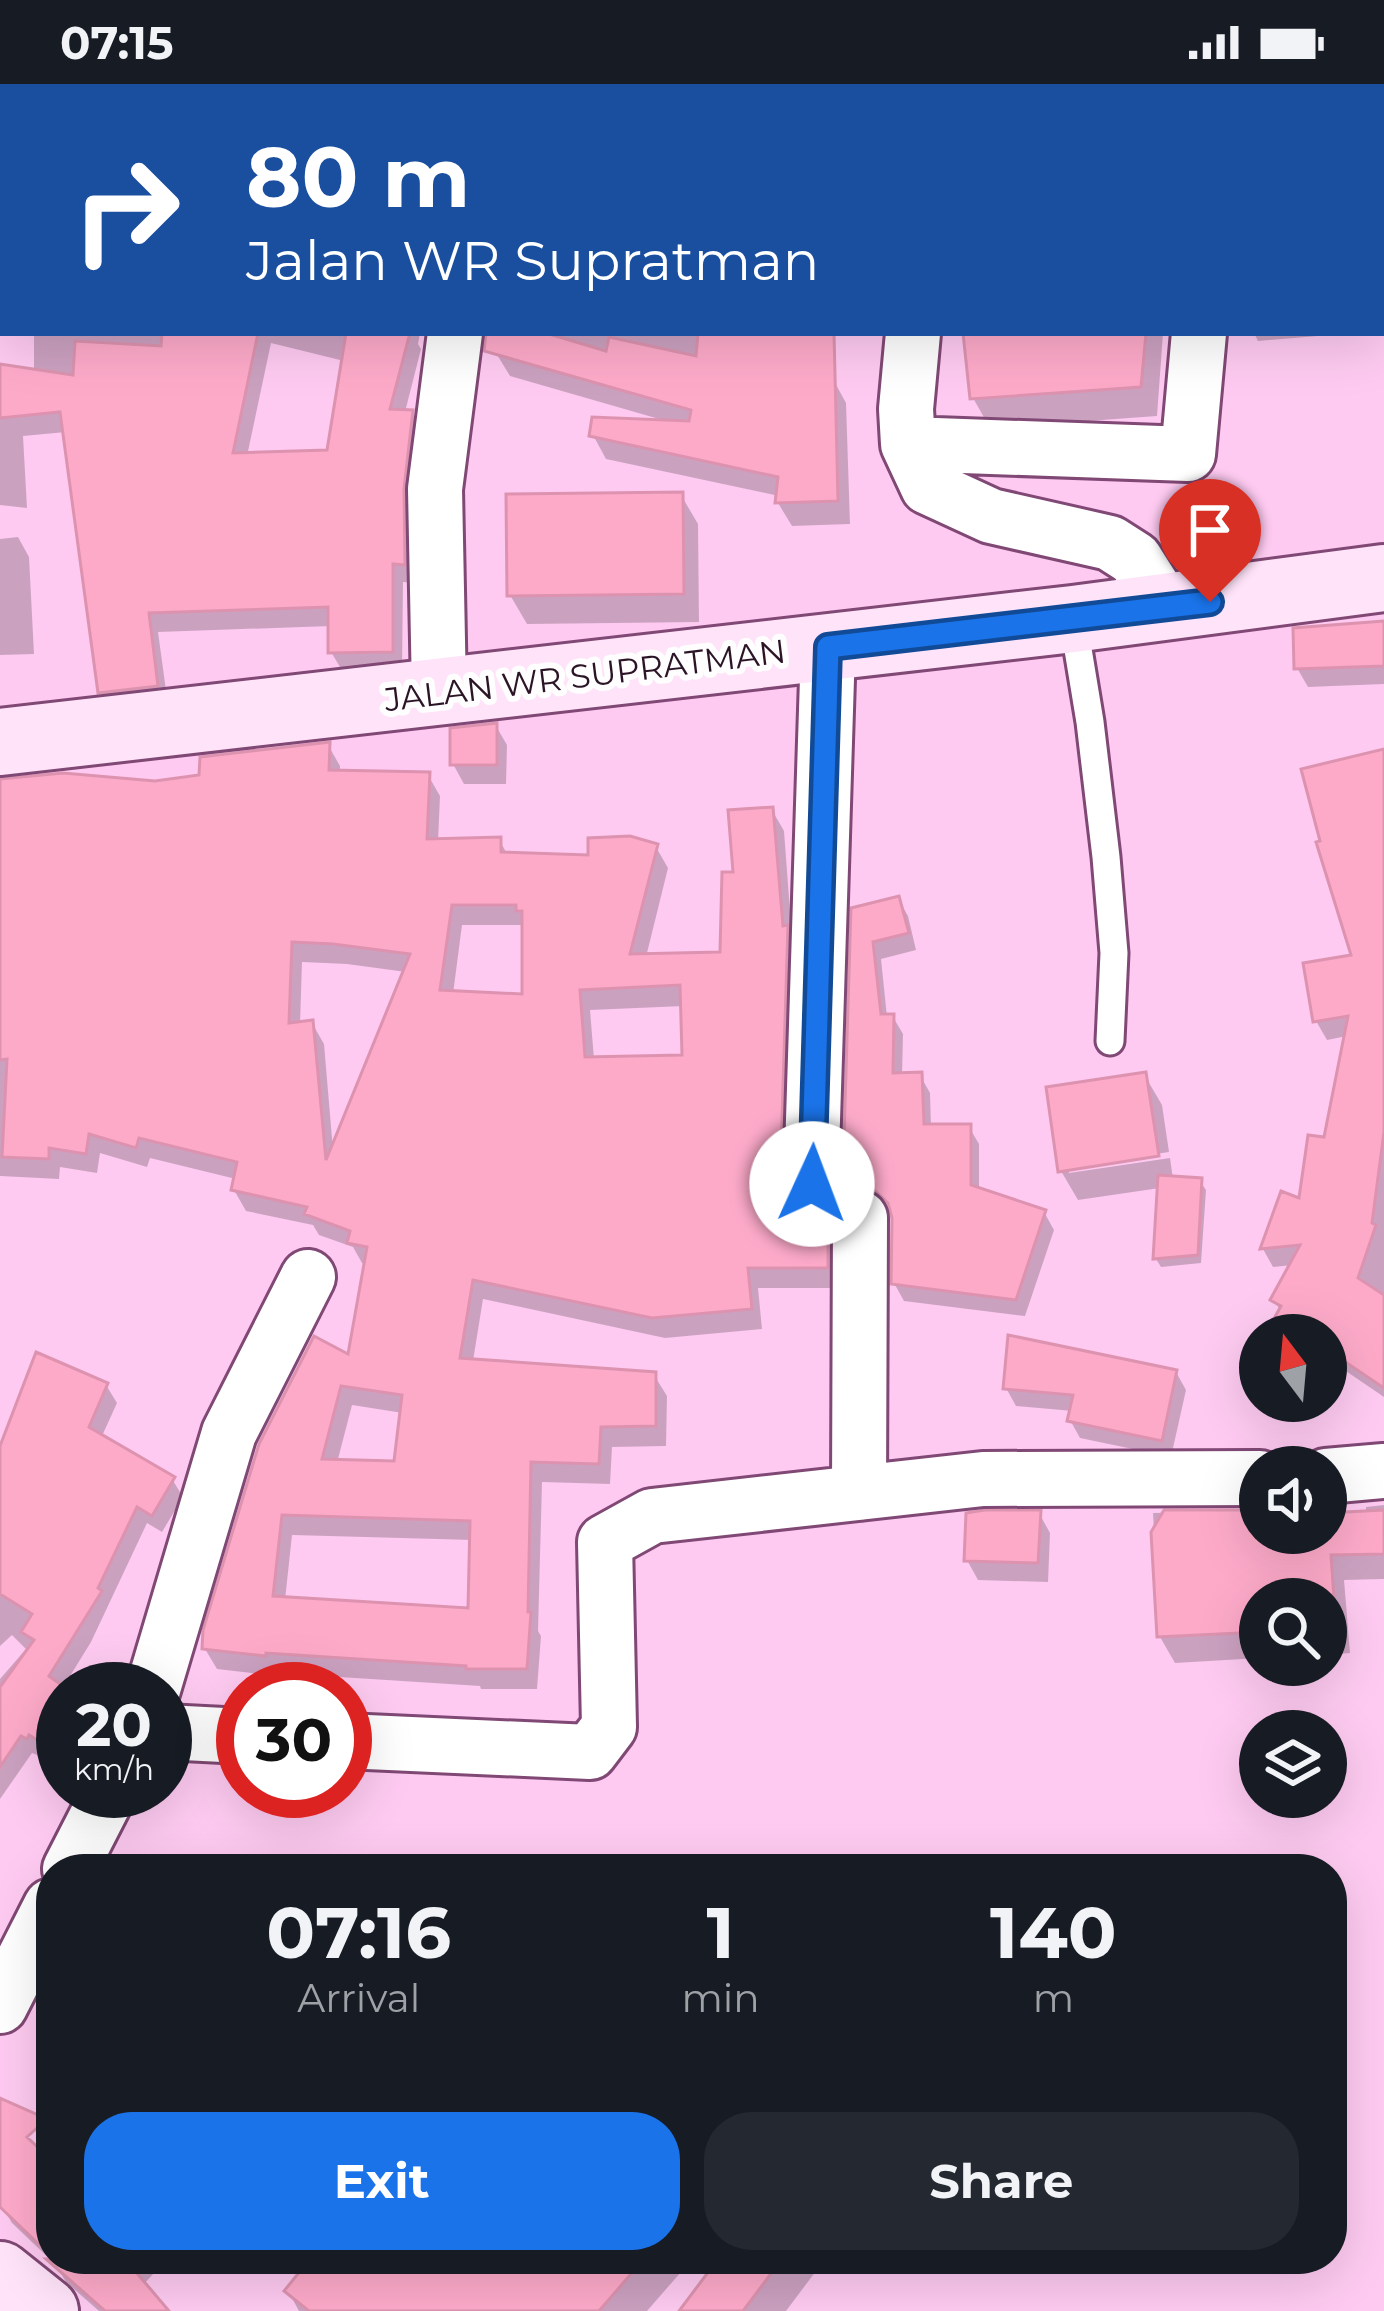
<!DOCTYPE html>
<html lang="en">
<head>
<meta charset="utf-8">
<style>
  body { margin:0; font-family:Montserrat,sans-serif; background:#242831; color:#f1f3f6; height:100vh; display:flex; flex-direction:column; font-size:45px; white-space:nowrap }
  * { box-sizing:border-box; margin:0 }
  p { font-size:39px; color:#9ea1a6 }
  .icon { flex:none; width:66px; height:66px; fill:none; stroke:currentColor; stroke-width:2; stroke-linecap:round; stroke-linejoin:round }
  .map { position:relative; flex:1; overflow:hidden }
  .details { position:absolute; left:36px; top:1770px; width:1311px; height:420px; display:flex; flex-direction:column; background:#171b24; border-radius:48px; box-shadow:0 12px 48px #0002 }
  .details>* { flex:none }
  .hud { position:absolute; left:0px; top:0px; width:1386px; height:252px; box-shadow:0 12px 48px #0002; background:#1a4fa0; color:#fff; overflow:hidden }
  .needle { width:78px; rotate:344deg }
  .fabs { position:absolute; left:1239px; top:1230px; display:grid; gap:24px }
  .fabs a { display:grid; place-items:center; width:108px; height:108px; border-radius:50%; background:#171b24; box-shadow:0 12px 48px #0002; font-size:60px }
  .speed { position:absolute; left:36px; top:1578px; display:flex; gap:24px; font-size:60px; font-weight:700; text-align:center }
  .speed>* { display:grid; place-content:center; width:156px; height:156px; border-radius:50%; background:#171b24; box-shadow:0 12px 48px #0002; line-height:1 }
  .speed small { font-size:30px; font-weight:400 }
  .speed .limit { border:18px solid #d22; background:#fff; color:#111 }
  .pin { position:absolute; display:grid; place-items:center; width:102px; height:102px; color:#fff; margin:-123px -51px; border-radius:50% 50% 50% 0; rotate:-45deg; box-shadow:0 0 12px #0007 }
  .pin .icon { rotate:45deg }
  .me { position:absolute; width:132px; margin:-66px; rotate:2deg; stroke-linejoin:round; filter:drop-shadow(0 0 9px #0008) }
  .turn { display:flex; align-items:center; gap:42px; height:252px; padding:0 48px; font-size:54px }
  .turn .icon { width:156px; height:156px; stroke-width:2.5 }
  .turn b { display:block; font-size:84px; line-height:102px }
  .eta { display:flex; justify-content:space-evenly; align-items:center; height:204px; text-align:center }
  .eta b { font-size:72px; font-weight:700; line-height:84px }
  .button { display:flex; gap:24px; margin-top:auto; padding:24px 48px }
  .button a { flex:1; height:138px; border-radius:48px; background:#1a73e8; color:#fff; font-size:48px; font-weight:700; line-height:138px; text-align:center }
  .button a+a { background:#242831; color:#f1f3f6 }
  .status { display:flex; justify-content:space-between; align-items:center; height:84px; padding:0 60px; background:#171b24; direction:ltr }
  .status svg { height:33px; fill:currentColor }
  .map>svg:first-child { display:block }
</style>
</head>
<body>
<div class="status"><b>07:15</b><svg viewBox="0 0 49 12"><path d="M0 12V9h3v3zM5 12V6h3v6zM10 12V3h3v9zM15 12V0h3v12zM26 1h20v11H26zM47 4h2v5h-2z"/></svg></div>
<div class="map">
<svg width="1384" height="2227" viewBox="0 0 1384 2227">
  <rect width="100%" height="100%" fill="#fecaf1"/>
  <path fill="#0003" fill-rule="evenodd" d="M77 0H198L200 3H76Z
    M515 0H565L567 2 514 3Z
    M797 0H978V3H797Z
    M1219 0H1273L1266 3H1221Z
    M1383 73H1384L1383 247Z
    M34 249H420L418 260 421 265 405 328 412 329 423 348 415 499 403 498 402 587 343 588 331 568V542L158 548 168 621 112 628 100 608 66 348 23 352 27 424 0 421V283L34 288ZM271 259 344 277 329 369 247 372Z
    M502 249H827L833 295 846 319 850 440 792 442 778 419 779 412 606 375 593 351 666 337 510 292 496 269Z
    M966 249H1163L1157 332 990 344 973 314Z
    M1254 249H1354L1258 257Z
    M681 411 698 440 699 538 527 540 510 511Z
    M18 453 29 473 34 570 0 571V455Z
    M1384 540V600L1308 603 1297 584Z
    M496 642 507 661 506 700H464L453 680Z
    M328 661 340 682V689L428 691 440 712 438 758 499 756 508 771 591 774 656 763 668 784 646 873 723 871 736 791 772 726 784 747 792 854 798 864 790 1122 791 1128 826 1155 839 1176V1204H758L762 1245 665 1254 483 1215 473 1277 654 1291 667 1312 666 1362 612 1363 610 1400 542 1398 538 1547 541 1552 537 1605H481L480 1602 277 1589V1592L217 1585 205 1565 351 1274 367 1180 362 1179 353 1163 319 1151 313 1141 246 1127 234 1106 236 1095 150 1074 147 1083 100 1069 97 1089 60 1083 59 1095 0 1092V698L156 700 202 694ZM462 841H525V914L453 910ZM302 878 347 880 406 888 333 1066 324 960 312 939 300 941ZM684 922 685 974 594 975 590 926ZM352 1321 403 1329 397 1381 337 1379ZM292 1451 473 1456 471 1528 285 1516Z
    M1384 668V1313L1340 1283 1326 1308V1251H1268L1281 1228 1274 1215 1293 1181 1273 1183 1263 1165 1282 1111 1302 1118 1326 1056 1347 952 1327 956 1316 937 1355 874Z
    M898 815 908 832 916 866 881 875 887 933H893L903 950 902 992 920 991 930 1009 931 1043H969L979 1060V1107L1044 1128 1054 1146 1025 1232 904 1217 894 1199 893 1128 856 1104 846 1086 854 826Z
    M1145 992 1162 1021 1169 1068 1069 1083V1089L1170 1074 1173 1095 1200 1097 1206 1106 1201 1179 1161 1183 1156 1175 1160 1104 1078 1116 1061 1087Z
    M1176 1288 1186 1306 1171 1373 1080 1354 1070 1336 1073 1327 1016 1322 1006 1304Z
    M106 1301 117 1319 102 1352 172 1395 183 1413 162 1448 147 1439 91 1558 62 1605 63 1681 40 1667 37 1671 32 1669 0 1715V1595L26 1565 12 1551 0 1562V1370Z
    M1384 1421V1495L1344 1496 1350 1569 1326 1571V1515H1260V1574L1175 1579 1160 1553 1153 1429 1260 1427V1449H1326V1432L1366 1430V1423Z
    M1039 1429 1050 1449 1048 1498 978 1496 967 1476Z
    M51 1898V1922L45 1910Z
    M0 2071 51 2080V2175H167L143 2201 165 2227H99L66 2198 56 2181 12 2139 2 2122Z
    M314 2175H673L681 2188 647 2227H299L288 2207Z
    M722 2175H825L786 2227H683Z"/>
  <path fill="#fdaac9" stroke="#dd93af" stroke-width="3" fill-rule="evenodd" d="M162 249H258L233 369 327 366 346 249H410L390 325 413 326 404 405 405 481 393 480V568L328 569V523L149 529 158 602 98 609 60 328 0 334V280L73 291 75 257 161 262Z
    M486 249H546L606 267 609 253 696 272 698 249H834L838 417 775 419 778 393 589 352 592 333 689 337 691 326 484 267Z
    M963 249H1146L1141 303 970 315Z
    M683 408 684 510 507 512 506 410Z
    M1384 537V582L1294 585 1293 544Z
    M497 639V681H450V644Z
    M330 658 329 686 430 688 427 755 501 753V768L588 771V754L630 752 658 760 630 870 720 868 722 788H733L728 726 773 723 783 842 788 841 780 1099 782 1111 789 1121 806 1139 828 1152V1184H748L752 1225 652 1234 473 1196 460 1274 656 1288V1342L601 1343 599 1380 531 1378 528 1528H531L527 1585H466V1582L266 1569V1572L202 1565 203 1546 259 1360 314 1252 348 1270 367 1163 347 1159 350 1147 304 1130 307 1123 231 1106 237 1078 139 1054 136 1064 89 1050 86 1070 49 1064V1075L2 1073 7 975 0 976V695L63 689 155 697 199 691 200 673ZM452 821H516V827H522V910L440 906ZM292 858 333 860 410 870 326 1076 313 936 289 939ZM680 901 682 971 585 973 580 906ZM341 1302 402 1311 394 1377 322 1375ZM282 1431 470 1437 468 1524 273 1512Z
    M1384 665V1048L1372 1139 1376 1141 1358 1194 1384 1211V1304L1326 1265V1251H1265L1281 1222 1270 1216 1300 1161 1260 1165 1281 1107 1299 1114 1308 1051 1324 1053 1348 932 1313 938 1303 879 1351 871 1316 758 1320 757 1301 685Z
    M899 812 909 849 873 858 881 930H894L893 989 922 988 924 1040H971V1101L1046 1126 1016 1216 891 1200 892 1134 888 1119 875 1107 843 1086 851 824Z
    M1146 988 1159 1072 1058 1088 1046 1003Z
    M1158 1091 1202 1094 1198 1171 1153 1175Z
    M1008 1251 1177 1286 1162 1357 1067 1337 1073 1311 1003 1305Z
    M36 1268 108 1299 89 1343 175 1393 152 1432 137 1423 98 1504 102 1507 49 1592 63 1602V1672L29 1651 27 1655 21 1652 0 1683V1603L34 1556 21 1548 32 1530 0 1510V1362Z
    M985 1426H1041L1038 1479 964 1477 966 1429Z
    M1164 1426H1260V1449H1326V1429L1384 1426V1470L1331 1471 1334 1515H1260V1548L1157 1553 1151 1448Z
    M0 2014 47 2035 27 2053 51 2076V2172L0 2123Z
    M46 2175H125L169 2227H105Z
    M310 2175H644L599 2227H309L284 2207Z
    M718 2175H782L743 2227H679Z"/>
  <g fill="none" stroke-linecap="round" stroke-linejoin="round">
    <defs>
      <path id="lane" d="M1073 535 1090 638 1106 773 1114 869 1110 957"/>
      <path id="street" d="M0 162V172
        M913 249 906 325 908 360 928 403 991 432 1110 459 1135 475 1166 524
        M908 360 1188 370 1199 249
        M828 563 811 1099 828 1116 860 1134 859 1409
        M439 607 435 405 455 249
        M1326 1392 1384 1387
        M153 1605 229 1349 308 1193
        M165 1648 243 1652
        M345 1657 590 1668 609 1643 605 1458 652 1432 983 1395 1260 1394
        M70 1785 110 1707
        M0 1922 51 1822"/>
      <path id="secondary" d="M0 658 1073 535 1384 494
        M0 2191 45 2227"/>
    </defs>
    <use href="#lane" stroke="#804874" stroke-width="33"/>
    <use href="#street" stroke="#804874" stroke-width="60"/>
    <use href="#secondary" stroke="#804874" stroke-width="72"/>
    <use href="#lane" stroke="#fff" stroke-width="27"/>
    <use href="#street" stroke="#fff" stroke-width="54"/>
    <use href="#secondary" stroke="#ffe3f9" stroke-width="66"/>
  </g>
  <g fill="none" stroke-linecap="round" stroke-linejoin="round">
    <defs>
      <path id="route" d="M812 1100 828 563 1210 518"/>
    </defs>
    <use href="#route" stroke="#114b97" stroke-width="30"/>
    <use href="#route" stroke="#1a73e8" stroke-width="21"/>
  </g>
  <g text-anchor="middle" stroke-width="12" stroke-linejoin="round" paint-order="stroke">
    <g font-size="33" fill="#2b1426" stroke="#fefefe">
      <text transform="translate(585 591) rotate(-7)" y="12">JALAN WR SUPRATMAN</text>
    </g>
  </g>
</svg>
<div class="fabs">
<a><svg class="needle" viewBox="-14 -14 28 28"><path d="M0-13l5 13h-10z" fill="#e53935"/><path d="M0 13l5-13h-10z" fill="#9ea1a6"/></svg></a>
<a><svg class="icon" aria-label="sound" viewBox="0 0 24 24"><path d="M4 9h4l5-4v14l-5-4H4zM17 9q2 3 0 6"/></svg></a>
<a><svg class="icon" aria-label="search" viewBox="0 0 24 24"><circle cx="10" cy="10" r="6"/><path d="M15 15l6 6"/></svg></a>
<a><svg class="icon" aria-label="layers" viewBox="0 0 24 24"><path d="M12 4l9 5-9 5-9-5zM3 14l9 5 9-5"/></svg></a>
</div>
<div class="speed"><div>20<small>km/h</small></div><div class="limit">30</div></div>
<div class="pin" style="left:1210px;top:518px;background:#d93025"><svg class="icon" aria-label="arrive" viewBox="0 0 24 24"><path d="M6 21V4h12l-3 4 3 4H6"/></svg></div>
<svg class="me" style="left:812px;top:1100px" viewBox="-20 -20 40 40"><circle r="19" fill="#fff"/><path d="M0-13L10 11 0 6-10 11z" fill="#1a73e8"/></svg>
<div class="hud">
<div class="turn"><svg class="icon" aria-label="right" viewBox="0 0 24 24"><path d="M7 20v-9h11M14 6l5 5-5 5"/></svg><div><b>80 m</b>Jalan WR Supratman</div></div>
</div>
<section class="details">
<div class="eta">
<div><b>07:16</b><p>Arrival</p></div>
<div><b>1</b><p>min</p></div>
<div><b>140</b><p>m</p></div>
</div>
<div class="button"><a>Exit</a><a>Share</a></div>
</section>
</div>
</body>
</html>
